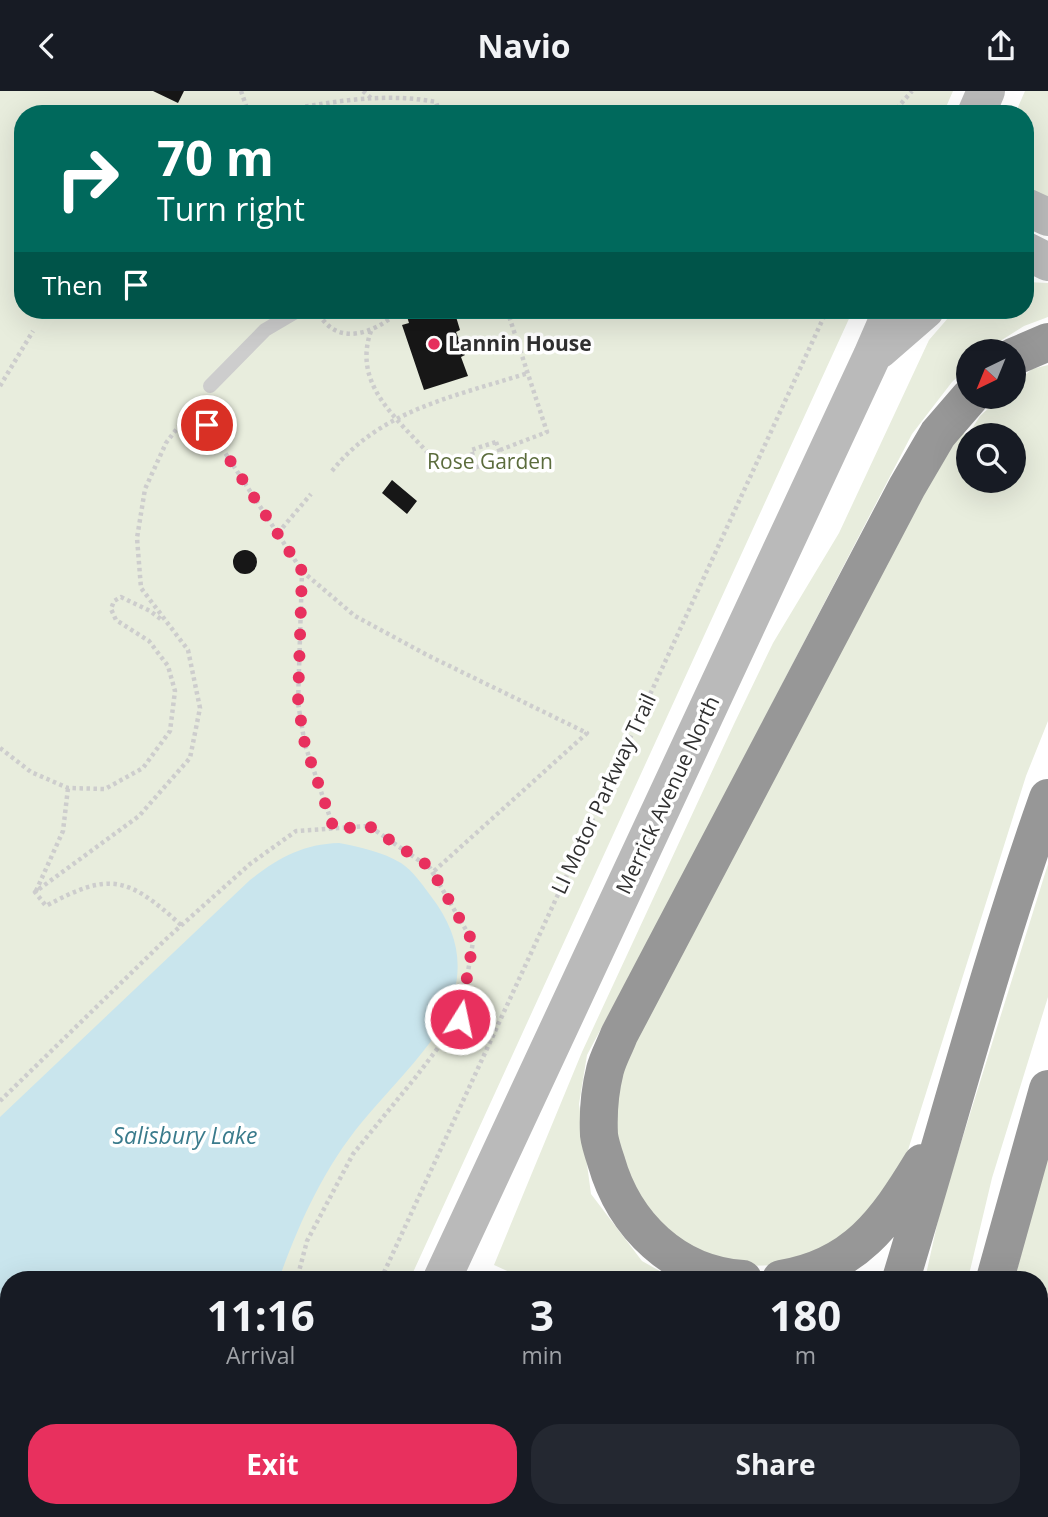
<!DOCTYPE html>
<html lang="en">
<head>
<meta charset="utf-8">
<style>
  body { margin:0; font-family:"Open Sans",sans-serif; background:#242831; color:#f1f3f6; height:100vh; display:flex; flex-direction:column; font-size:26px; white-space:nowrap }
  * { box-sizing:border-box; margin:0 }
  p { font-size:23px; color:#9ea1a6 }
  .icon { flex:none; width:38px; height:38px; fill:none; stroke:currentColor; stroke-width:2; stroke-linecap:round; stroke-linejoin:round }
  .map { position:relative; flex:1; overflow:hidden }
  .details { position:absolute; left:0px; top:1180px; width:1048px; height:247px; display:flex; flex-direction:column; background:#171b24; border-radius:28px 28px 0 0; box-shadow:0 7px 28px #0002 }
  .details>* { flex:none }
  .hud { position:absolute; left:14px; top:14px; width:1020px; height:214px; border-radius:28px; box-shadow:0 7px 28px #0002; background:#00695c; color:#fff; overflow:hidden }
  .needle { width:46px; rotate:223deg }
  .buttons { position:absolute; left:956px; top:248px; display:grid; gap:14px }
  .buttons a { display:grid; place-items:center; width:70px; height:70px; border-radius:50%; background:#171b24; box-shadow:0 7px 28px #0002; font-size:35px }
  .pin { position:absolute; display:grid; place-items:center; width:60px; height:60px; color:#fff; margin:-30px; border:4px solid #fff; border-radius:50%; box-shadow:0 2px 7px #0007 }
  .me { position:absolute; width:77px; margin:-38px; rotate:10deg; stroke-linejoin:round; filter:drop-shadow(0 0 5px #0008) }
  .turn { display:flex; align-items:center; gap:24px; height:147px; padding:0 28px; font-size:32px }
  .turn .icon { width:91px; height:91px; stroke-width:2.5 }
  .turn b { display:block; font-size:49px; line-height:60px }
  .then { display:flex; align-items:center; height:66px; padding:0 28px; background:#0003; gap:14px; font-size:26px }
  .eta { display:flex; justify-content:space-evenly; align-items:center; height:119px; text-align:center }
  .eta b { font-size:42px; font-weight:700; line-height:49px }
  .primary-button { display:flex; gap:14px; margin-top:auto; padding:14px 28px }
  .primary-button a { flex:1; height:80px; border-radius:28px; background:#e8305e; color:#fff; font-size:28px; font-weight:700; line-height:80px; text-align:center }
  .primary-button a+a { background:#242831; color:#f1f3f6 }
  header { display:flex; justify-content:space-between; align-items:center; height:91px; padding:0 28px; background:#171b24; font-size:32px; font-weight:700 }
  .map>svg:first-child { display:block }
</style>
</head>
<body>
<header><svg class="icon" aria-label="back" viewBox="0 0 24 24"><path d="M15 5l-7 7 7 7"/></svg>Navio<svg class="icon" aria-label="share" viewBox="0 0 24 24"><path d="M12 15V3M7 8l5-5 5 5M5 13v7h14v-7"/></svg></header>
<div class="map">
<svg width="1048" height="1426" viewBox="0 0 1048 1426">
  <rect width="100%" height="100%" fill="#fff"/>
  <path fill="#e8eddd" fill-rule="evenodd" d="M0 0H953L943 23H23V219H853L410 1188H9V1418H305L302 1426H0Z
    M1025 0H1048V107L1026 101V23H1015Z
    M1026 191 1048 192V226L1024 235 983 261H968V276L952 291 912 343 681 788 587 964 579 1013 591 1103 642 1170 674 1188H525L494 1174 582 961 734 633 773 552 839 442 929 249 955 219H1026Z
    M1048 274V630L1026 685 903 1075 842 1153 788 1174 739 1175 686 1159 649 1129 619 1079 614 1032 619 973 947 357 960 341 968 344 980 325 1001 306H1013V295L1032 278ZM968 345H1013V390H968Z
    M1048 773V906L992 1087 968 1188H925L941 1116Z
    M1048 1067V1426H961L962 1418H1040V1188H1015L1031 1120Z
    M373 1418H421L417 1426H369Z
    M429 1418H483L478 1426H448Z
    M770 1418H839L837 1426H768Z
    M873 1418H915L913 1426H872Z"/>
  <path fill="#c9e5ed" d="M339 752C360 756 383 761 401 772 413 780 422 793 430 804 464 848 465 886 442 935 419 969 389 999 362 1031 324 1077 299 1132 279 1188H9V1418H175L165 1426H0V1026L250 789C278 767 303 753 339 752Z"/>
  <path fill="#171717" d="M153 0H184L178 12Z
    M405 219H454L460 239 456 241 465 264 461 266 468 285 424 299 402 234 409 232Z
    M392 389 417 410 407 423 382 402Z
    M233 471a12 12 0 1 1 24 0a12 12 0 1 1-24 0Z
    M534 1418H662L658 1426H530Z"/>
  <g fill="none" stroke-linecap="round" stroke-linejoin="round">
    <path stroke="#cdcdcd" stroke-width="4.5" stroke-dasharray="3.5 3.5" stroke-linecap="butt" d="M241 0 249 23
      M363 0 371 7
      M264 23C320 13 379 0 436 11L440 23
      M892 23 912 0
      M319 223C338 256 374 242 397 222V219
      M371 240C350 299 407 334 439 375L449 377 474 367
      M0 295 33 240
      M496 351 502 367 477 376 471 359Z
      M500 359 547 341 507 219
      M332 380C381 318 457 305 528 282
      M278 442 311 403
      M302 480 298 612 305 654 334 738
      M0 657 31 681 68 697 105 698 143 677 170 640 175 600 168 575 149 550 116 529 111 518 114 510 121 506 150 520 162 529
      M36 800 63 740 68 697
      M181 834C128 786 110 780 46 815L35 801 139 725 190 667 200 617 188 559 141 497 137 447 145 398 166 352 191 319 207 334 302 480 355 525 429 565 587 642 433 781
      M0 1010 165 849 250 773 296 740 369 735 430 777 473 851 460 928 415 987 353 1063 307 1150 297 1188
      M381 1188 827 219
      M178 1426 186 1418
      M271 1426 275 1418"/>
    <path stroke="#cdcdcd" stroke-width="14" d="M210 295 265 239 299 219"/>
    <path stroke="#bababa" stroke-width="38" d="M976 23 986 0
      M1026 116 1048 126
      M1026 160 1048 171
      M879 259 925 219
      M442 1188 872 265 892 219
      M331 1426 335 1418"/>
    <path stroke="#979797" stroke-width="38" d="M1013 266 1048 251
      M743 1188C675 1184 624 1134 606 1070 603 1061 600 1052 599 1044 598 1024 600 999 605 979 608 967 615 955 619 944L907 396 938 343 970 306
      M781 1188C855 1176 886 1131 922 1072
      M901 1188C950 1027 992 865 1048 707
      M995 1188 1048 998
      M855 1426 856 1418
      M938 1426 940 1418"/>
  </g>
  <g fill="none" stroke-linecap="round" stroke-linejoin="round">
    <path stroke="#e8305e" stroke-width="12" stroke-dasharray="0 21.6" d="M207 334 302 480 298 612 305 654 334 738 369 735 430 776 473 851 460 928"/>
  </g>
  <circle fill="#e8305e" stroke="#fff" stroke-width="2.5" cx="434" cy="253" r="7"/>
  <g text-anchor="middle" stroke-width="7" stroke-linejoin="round" paint-order="stroke">
    <g font-size="21" font-weight="bold" fill="#303030" stroke="#fff" text-anchor="start">
      <text x="448" y="260">Lannin House</text>
    </g>
    <g font-size="21" fill="#5b6c3c" stroke="#fff">
      <text x="490" y="378">Rose Garden</text>
    </g>
    <g font-size="21" fill="#303030" stroke="#fff">
      <text transform="translate(604 703) rotate(-65)" y="7">LI Motor Parkway Trail</text>
      <text transform="translate(668 704) rotate(-65)" y="7">Merrick Avenue North</text>
    </g>
    <g font-size="23" font-style="italic" fill="#3a7b8c" stroke="#fff">
      <text x="185" y="1053">Salisbury Lake</text>
    </g>
  </g>
</svg>
<div class="buttons">
<a><svg class="needle" viewBox="-14 -14 28 28"><path d="M0-13l5 13h-10z" fill="#e53935"/><path d="M0 13l5-13h-10z" fill="#9ea1a6"/></svg></a>
<a><svg class="icon" aria-label="search" viewBox="0 0 24 24"><circle cx="10" cy="10" r="6"/><path d="M15 15l6 6"/></svg></a>
</div>
<div class="pin" style="left:207px;top:334px;background:#d93025"><svg class="icon" aria-label="arrive" viewBox="0 0 24 24"><path d="M6 21V4h12l-3 4 3 4H6"/></svg></div>
<svg class="me" style="left:460px;top:928px" viewBox="-20 -20 40 40"><circle r="17" fill="#e8305e" stroke="#fff" stroke-width="3"/><path d="M0-11L8 9 0 5-8 9z" fill="#fff"/></svg>
<div class="hud">
<div class="turn"><svg class="icon" aria-label="right" viewBox="0 0 24 24"><path d="M7 20v-9h11M14 6l5 5-5 5"/></svg><div><b>70 m</b>Turn right</div></div>
<div class="then">Then<svg class="icon" aria-label="arrive" viewBox="0 0 24 24"><path d="M6 21V4h12l-3 4 3 4H6"/></svg></div>
</div>
<section class="details">
<div class="eta">
<div><b>11:16</b><p>Arrival</p></div>
<div><b>3</b><p>min</p></div>
<div><b>180</b><p>m</p></div>
</div>
<div class="primary-button"><a>Exit</a><a>Share</a></div>
</section>
</div>
</body>
</html>
